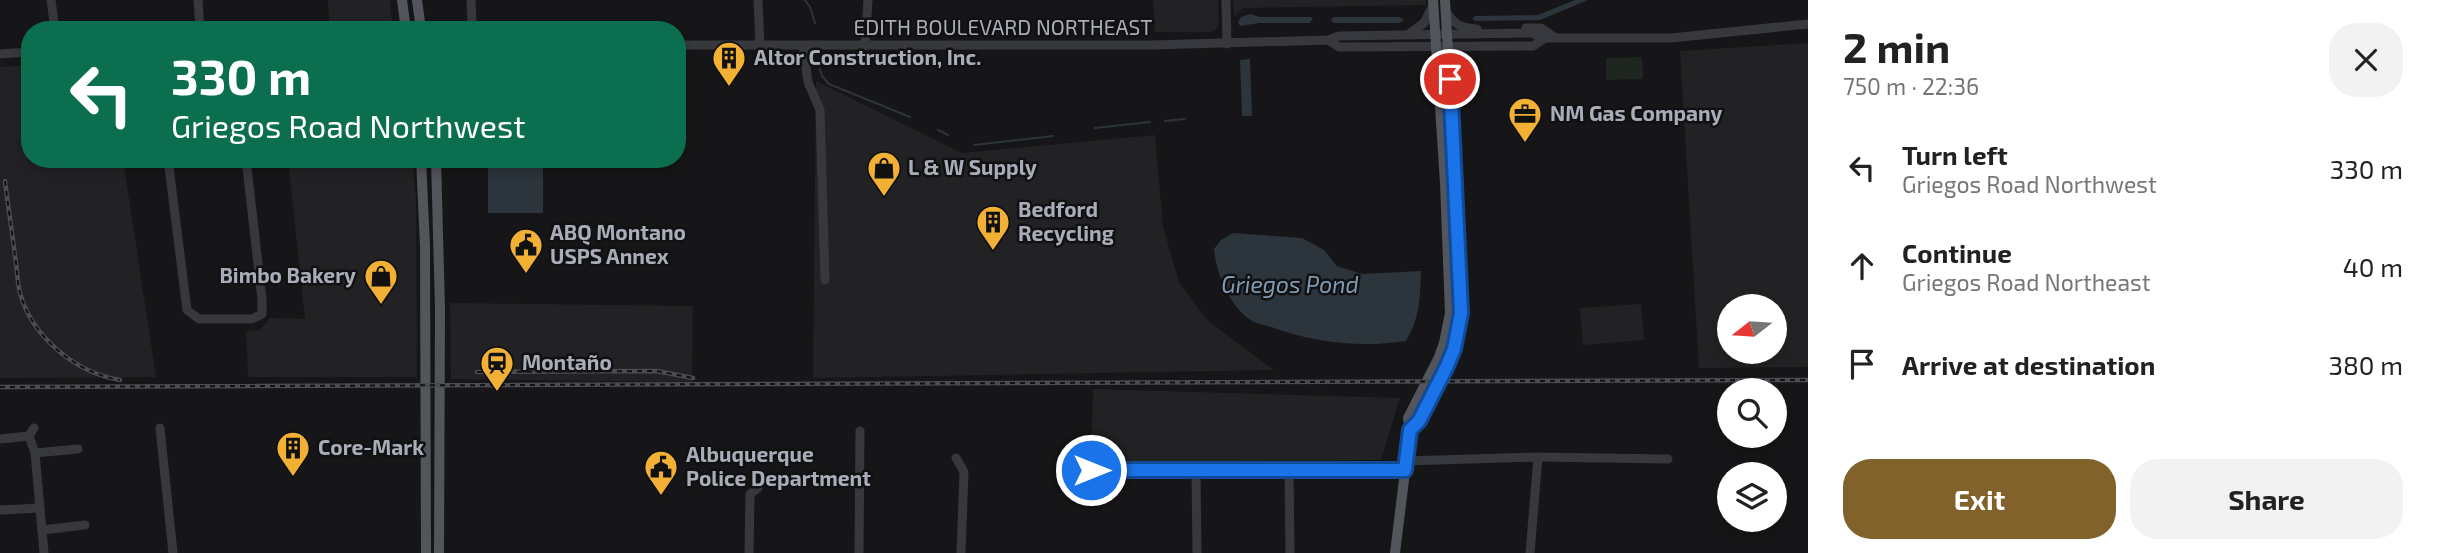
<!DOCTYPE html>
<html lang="en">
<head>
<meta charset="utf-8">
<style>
  body { margin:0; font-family:"Exo 2",sans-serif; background:#f2f2f2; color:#222; height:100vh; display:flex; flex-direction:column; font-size:26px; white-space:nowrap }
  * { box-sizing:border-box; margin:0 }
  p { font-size:23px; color:#767676 }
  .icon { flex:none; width:38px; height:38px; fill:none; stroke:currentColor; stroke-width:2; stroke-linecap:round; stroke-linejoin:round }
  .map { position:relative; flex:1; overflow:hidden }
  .drawer { display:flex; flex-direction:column; background:#fff; width:630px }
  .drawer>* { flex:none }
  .banner { position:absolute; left:21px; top:21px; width:665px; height:147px; border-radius:28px; box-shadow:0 4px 10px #0003; background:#0b6e4f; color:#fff; overflow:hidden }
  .needle { width:46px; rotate:253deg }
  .tools { position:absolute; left:1717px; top:294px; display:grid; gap:14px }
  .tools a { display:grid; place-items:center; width:70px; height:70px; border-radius:50%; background:#fff; box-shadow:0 4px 10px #0003; font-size:35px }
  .pin { position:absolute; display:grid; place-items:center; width:60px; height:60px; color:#fff; margin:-30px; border:4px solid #fff; border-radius:50%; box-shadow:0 2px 7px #0007 }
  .me { position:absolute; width:77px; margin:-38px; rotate:90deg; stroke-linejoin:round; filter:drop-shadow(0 0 5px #0008) }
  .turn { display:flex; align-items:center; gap:24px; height:147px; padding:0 35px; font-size:32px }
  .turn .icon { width:91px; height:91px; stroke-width:2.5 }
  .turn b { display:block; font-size:49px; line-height:60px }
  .round { display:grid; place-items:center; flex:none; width:74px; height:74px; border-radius:28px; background:#f2f2f2 }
  .head { display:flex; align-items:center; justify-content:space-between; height:119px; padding:0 35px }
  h1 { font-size:42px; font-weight:700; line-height:52px }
  .action { display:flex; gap:14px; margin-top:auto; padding:14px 35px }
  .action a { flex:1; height:80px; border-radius:28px; background:#80622a; color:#fff; font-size:28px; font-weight:700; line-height:80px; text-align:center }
  .action a+a { background:#f2f2f2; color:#222 }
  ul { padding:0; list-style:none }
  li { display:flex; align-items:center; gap:21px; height:98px; padding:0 35px }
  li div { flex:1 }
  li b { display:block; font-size:26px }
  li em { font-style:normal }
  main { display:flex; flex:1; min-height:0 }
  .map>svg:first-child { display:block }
</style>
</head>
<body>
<main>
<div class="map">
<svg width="1808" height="553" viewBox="0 0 1808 553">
  <rect width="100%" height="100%" fill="#161618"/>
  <path fill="#222225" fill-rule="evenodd" d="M328 0H390L392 22 385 28H334L329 22Z
    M1153 0H1218L1219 22 1217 28 1211 32H1155Z
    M1233 0H1426V5L1243 8 1234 17Z
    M1808 43V367L1699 368 1680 51ZM1729 306H1774V352H1729Z
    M30 65V159H123L156 377 0 378V67Z
    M816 81 962 153 1155 135 1163 227 1179 282 1207 320 1274 370 813 378Z
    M288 159H412L416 198 417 377H248L246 331 260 330 270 318 305 319Z
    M450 303 693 306 692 382 451 379Z
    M1641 304 1644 340 1583 345 1580 308Z
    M1093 389 1400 398 1381 460 1091 462Z"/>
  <path fill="#1e261f" d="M1642 57 1643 79 1606 80V58Z"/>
  <path fill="#2c353c" d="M1575 0H1588L1540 20 1476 21 1472 19 1475 16 1538 15Z
    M1250 14 1260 17H1311L1313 19 1309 23H1259L1240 26 1238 22 1241 17Z
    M1333 17H1399L1404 20 1400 23H1334L1331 21Z
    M1250 59 1252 116H1242L1240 60Z
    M488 159H543V213H488Z
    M1233 233 1302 238 1324 250 1337 266 1362 274 1421 271C1420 299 1420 317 1406 341 1361 348 1317 343 1274 328 1266 325 1255 324 1249 319 1229 305 1216 272 1214 249L1221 240Z"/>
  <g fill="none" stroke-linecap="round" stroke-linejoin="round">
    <path stroke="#2c353c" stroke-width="2" d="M805 0 810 7 815 23
      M820 69 822 76 829 84 910 117
      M1165 121 1185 119
      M1095 128 1150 122
      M938 130 948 135
      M974 145 1053 136"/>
    <path stroke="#37383d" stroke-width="9" d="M51 0 55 30
      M198 0 200 30
      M758 0 760 46
      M1226 0 1227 44
      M1446 11C1454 25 1461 28 1477 29
      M1526 28H1541L1554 37
      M468 30 472 20 471 0
      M1409 34 1424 23 1433 5
      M1328 40 1339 47 1533 46 1545 38
      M677 45H1152L1328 40 1339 36 1531 33 1545 38H1671L1808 24
      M803 46 808 82 820 110 825 280
      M865 46 868 0
      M0 54 30 52
      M168 159 187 310 199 319H252L262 314V299L246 159
      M160 428 173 553
      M29 436 35 453 44 553
      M0 439 29 436 34 428
      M35 453 78 449
      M956 458 964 472 961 553
      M1405 461 1538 457 1668 459
      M1289 468 1290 553
      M1091 470 1289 468 1405 470
      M1196 471 1197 553
      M0 510 40 508
      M42 530 85 525
      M749 553 750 494 758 488
      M859 553 860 431
      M1530 553 1538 457"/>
    <path stroke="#53555c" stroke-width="10" d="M402 0 406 30
      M417 0 421 30
      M421 159 425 246 426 553
      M436 159 440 309 439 553
      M1410 431C1430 410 1455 354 1460 325 1465 292 1460 257 1458 224 1455 149 1449 75 1445 0
      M1395 553 1410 431 1408 418 1439 357 1444 343 1450 313 1445 183 1433 0"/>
    <defs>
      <path id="rail" d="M5 181C8 206 12 231 15 256 17 268 17 281 20 293 32 337 76 373 120 380
        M477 372 657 371 693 378
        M0 387 1808 380"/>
    </defs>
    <use href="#rail" stroke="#4a4c52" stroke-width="4.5"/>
    <use href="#rail" stroke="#111113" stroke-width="2" stroke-dasharray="5" stroke-linecap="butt"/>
  </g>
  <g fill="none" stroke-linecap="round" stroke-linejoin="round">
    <defs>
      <path id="route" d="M1091 470H1405L1410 430 1419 421 1446 368 1454 349 1461 313 1450 79"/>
    </defs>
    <use href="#route" stroke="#114b97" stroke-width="18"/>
    <use href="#route" stroke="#1a73e8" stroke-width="12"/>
  </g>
  <defs>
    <symbol id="building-pin" viewBox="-11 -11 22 30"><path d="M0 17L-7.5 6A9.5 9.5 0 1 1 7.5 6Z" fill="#f2b134" stroke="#111113"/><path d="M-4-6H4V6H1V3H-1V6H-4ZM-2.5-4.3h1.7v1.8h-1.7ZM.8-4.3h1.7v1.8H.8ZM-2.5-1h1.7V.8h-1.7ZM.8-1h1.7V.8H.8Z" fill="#111"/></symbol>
    <symbol id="office-pin" viewBox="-11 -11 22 30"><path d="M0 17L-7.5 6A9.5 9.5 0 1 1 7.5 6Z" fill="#f2b134" stroke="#111113"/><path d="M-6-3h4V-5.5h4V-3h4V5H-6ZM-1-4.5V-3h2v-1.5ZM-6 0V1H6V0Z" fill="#111"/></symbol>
    <symbol id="shop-pin" viewBox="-11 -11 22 30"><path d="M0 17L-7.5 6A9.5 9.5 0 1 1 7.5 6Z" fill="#f2b134" stroke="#111113"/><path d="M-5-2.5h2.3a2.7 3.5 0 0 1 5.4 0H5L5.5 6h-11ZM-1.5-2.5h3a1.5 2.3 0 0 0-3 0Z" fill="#111"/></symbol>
    <symbol id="civic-pin" viewBox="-11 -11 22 30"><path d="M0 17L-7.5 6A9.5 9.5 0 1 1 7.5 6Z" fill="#f2b134" stroke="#111113"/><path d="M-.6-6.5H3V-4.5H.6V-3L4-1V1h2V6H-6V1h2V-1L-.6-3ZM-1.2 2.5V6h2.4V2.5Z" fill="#111"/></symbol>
    <symbol id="station-pin" viewBox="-11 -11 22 30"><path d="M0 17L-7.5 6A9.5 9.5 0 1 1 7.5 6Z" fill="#f2b134" stroke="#111113"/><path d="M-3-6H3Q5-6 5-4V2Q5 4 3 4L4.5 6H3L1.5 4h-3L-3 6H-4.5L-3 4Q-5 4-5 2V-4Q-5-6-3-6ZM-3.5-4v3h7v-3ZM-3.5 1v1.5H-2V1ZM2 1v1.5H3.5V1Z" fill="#111"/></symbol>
  </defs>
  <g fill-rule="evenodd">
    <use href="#building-pin" x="710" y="39" width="38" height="52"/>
    <use href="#office-pin" x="1506" y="95" width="38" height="52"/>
    <use href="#shop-pin" x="865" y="149" width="38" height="52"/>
    <use href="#building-pin" x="974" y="203" width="38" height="52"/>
    <use href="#civic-pin" x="507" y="226" width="38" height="52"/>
    <use href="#shop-pin" x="362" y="257" width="38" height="52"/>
    <use href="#station-pin" x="478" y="344" width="38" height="52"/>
    <use href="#building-pin" x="274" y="429" width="38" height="52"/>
    <use href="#civic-pin" x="642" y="448" width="38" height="52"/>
  </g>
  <g text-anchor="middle" stroke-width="5" stroke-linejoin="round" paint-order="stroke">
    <g font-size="21" fill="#a8adb8" stroke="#111113">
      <text x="1003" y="35">EDITH BOULEVARD NORTHEAST</text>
    </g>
    <g font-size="21" font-weight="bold" fill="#a8adb8" stroke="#111113" text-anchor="start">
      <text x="754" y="65">Altor Construction, Inc.</text>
      <text x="1550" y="121">NM Gas Company</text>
      <text x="908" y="175">L &amp; W Supply</text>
      <text x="1018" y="217">Bedford<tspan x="1018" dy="24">Recycling</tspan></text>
      <text x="550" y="240">ABQ Montano<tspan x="550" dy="24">USPS Annex</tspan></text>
      <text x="356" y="283" text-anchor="end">Bimbo Bakery</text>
      <text x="522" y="370">Montaño</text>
      <text x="318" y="455">Core-Mark</text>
      <text x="686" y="462">Albuquerque<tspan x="686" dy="24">Police Department</tspan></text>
    </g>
    <g font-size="23" font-style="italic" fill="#7f9bb3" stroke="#111113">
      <text x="1290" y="293">Griegos Pond</text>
    </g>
  </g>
</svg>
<div class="tools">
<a><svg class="needle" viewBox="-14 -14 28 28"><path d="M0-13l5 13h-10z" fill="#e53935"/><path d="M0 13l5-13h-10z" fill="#767676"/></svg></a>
<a><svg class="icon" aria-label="search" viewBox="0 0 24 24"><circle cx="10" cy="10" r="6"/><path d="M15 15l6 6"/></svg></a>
<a><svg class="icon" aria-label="layers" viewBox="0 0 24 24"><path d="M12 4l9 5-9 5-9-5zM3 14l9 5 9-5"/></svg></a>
</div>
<div class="pin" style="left:1450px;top:79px;background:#d93025"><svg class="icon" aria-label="arrive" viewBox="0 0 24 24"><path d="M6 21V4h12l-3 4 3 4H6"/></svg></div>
<svg class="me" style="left:1091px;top:470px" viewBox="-20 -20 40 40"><circle r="17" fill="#1a73e8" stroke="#fff" stroke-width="3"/><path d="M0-11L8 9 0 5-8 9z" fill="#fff"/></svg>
<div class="banner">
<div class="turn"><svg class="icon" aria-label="left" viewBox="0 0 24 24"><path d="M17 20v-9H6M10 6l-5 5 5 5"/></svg><div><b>330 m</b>Griegos Road Northwest</div></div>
</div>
</div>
<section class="drawer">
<div class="head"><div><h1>2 min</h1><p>750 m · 22:36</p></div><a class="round"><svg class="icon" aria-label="close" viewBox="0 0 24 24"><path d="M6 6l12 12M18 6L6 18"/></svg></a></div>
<ul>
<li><svg class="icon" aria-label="left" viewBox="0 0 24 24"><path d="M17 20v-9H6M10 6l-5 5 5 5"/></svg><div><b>Turn left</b><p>Griegos Road Northwest</p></div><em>330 m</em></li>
<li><svg class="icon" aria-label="ahead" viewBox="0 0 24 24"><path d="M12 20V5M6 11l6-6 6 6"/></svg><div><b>Continue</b><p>Griegos Road Northeast</p></div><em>40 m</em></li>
<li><svg class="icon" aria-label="arrive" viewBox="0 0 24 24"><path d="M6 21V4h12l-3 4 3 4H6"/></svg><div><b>Arrive at destination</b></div><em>380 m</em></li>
</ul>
<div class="action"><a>Exit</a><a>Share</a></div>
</section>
</main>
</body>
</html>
